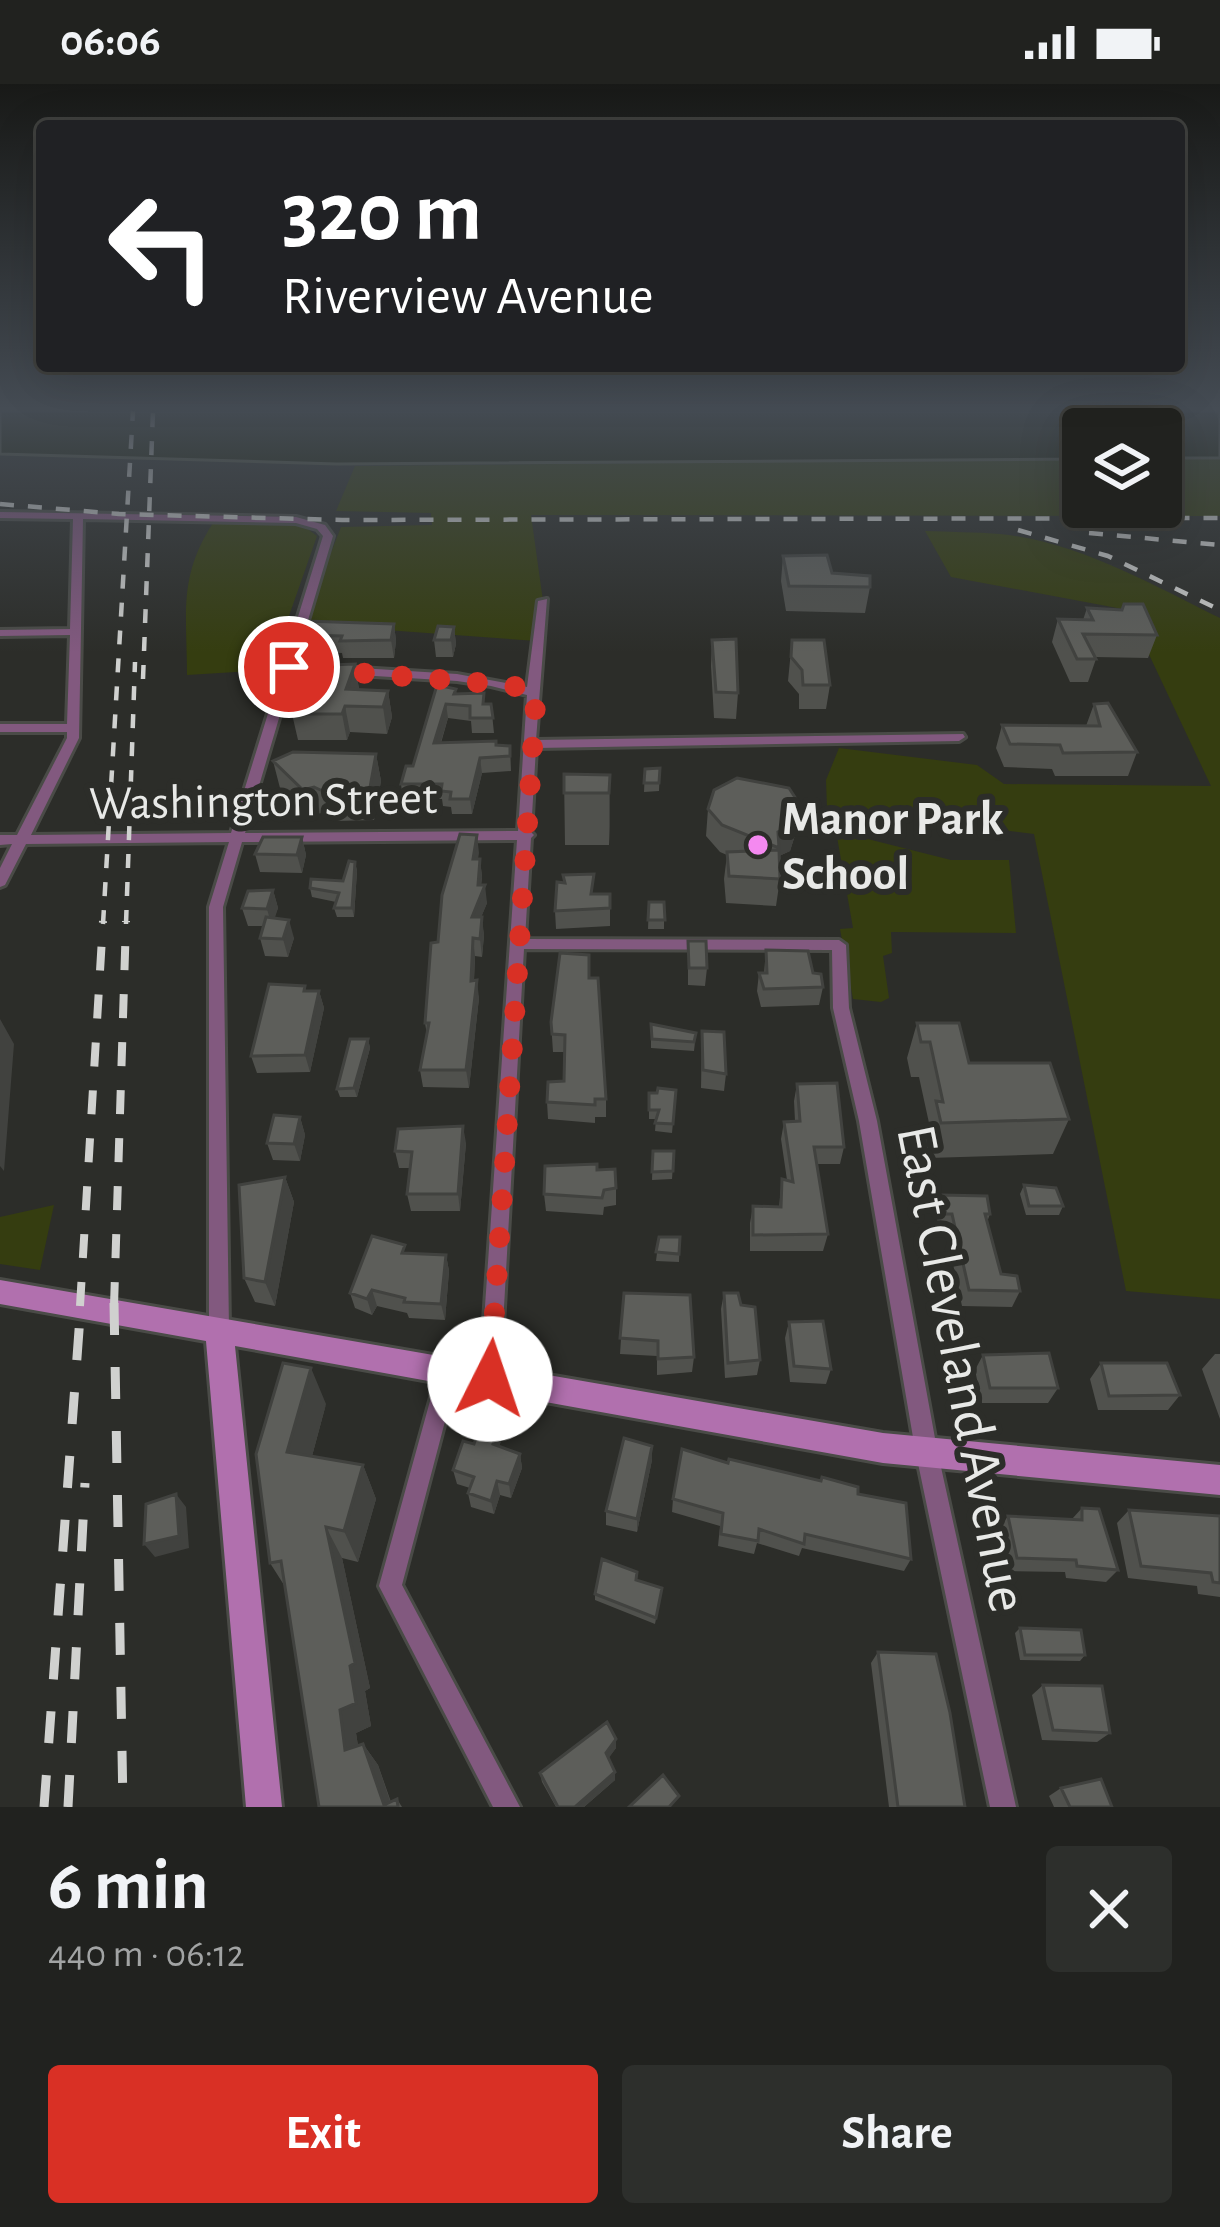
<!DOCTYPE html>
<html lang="en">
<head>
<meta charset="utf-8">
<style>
  body { margin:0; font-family:"Alegreya Sans",sans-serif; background:#2d2f2c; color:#f1f3f6; height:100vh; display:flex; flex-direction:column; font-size:45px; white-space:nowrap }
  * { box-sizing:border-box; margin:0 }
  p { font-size:39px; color:#a2a4a4 }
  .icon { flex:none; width:66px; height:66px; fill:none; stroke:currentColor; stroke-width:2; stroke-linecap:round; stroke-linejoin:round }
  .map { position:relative; height:1723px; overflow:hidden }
  .details { display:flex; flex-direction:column; background:#21221f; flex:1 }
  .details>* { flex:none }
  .guide { position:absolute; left:36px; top:36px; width:1149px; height:252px; border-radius:12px; box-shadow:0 12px 48px #0002,0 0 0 3px #3e3f3d; background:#202124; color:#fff; overflow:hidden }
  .buttons { position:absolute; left:1062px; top:324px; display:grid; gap:24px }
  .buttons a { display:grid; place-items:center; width:120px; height:120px; border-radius:12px; background:#21221f; box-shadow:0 12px 48px #0002,0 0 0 3px #3e3f3d; font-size:60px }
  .pin { position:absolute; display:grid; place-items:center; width:102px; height:102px; color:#fff; margin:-51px; border:6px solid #fff; border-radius:50%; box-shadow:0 3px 12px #0007 }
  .me { position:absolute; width:132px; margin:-66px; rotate:4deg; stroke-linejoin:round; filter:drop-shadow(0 0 9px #0008) }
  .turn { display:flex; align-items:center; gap:42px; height:252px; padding:0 48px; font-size:54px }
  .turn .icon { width:156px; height:156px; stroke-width:2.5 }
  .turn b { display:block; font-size:84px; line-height:102px }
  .round { display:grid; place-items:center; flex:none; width:126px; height:126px; border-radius:12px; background:#2d2f2c }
  .summary { display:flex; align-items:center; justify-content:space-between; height:204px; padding:0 48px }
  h1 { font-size:72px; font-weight:700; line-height:90px }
  .button { display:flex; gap:24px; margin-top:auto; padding:24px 48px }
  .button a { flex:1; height:138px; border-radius:12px; background:#d93025; color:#fff; font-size:48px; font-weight:700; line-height:138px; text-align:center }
  .button a+a { background:#2d2f2c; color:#f1f3f6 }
  .status { display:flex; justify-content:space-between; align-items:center; height:84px; padding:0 60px; background:#21221f; direction:ltr }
  .status svg { height:33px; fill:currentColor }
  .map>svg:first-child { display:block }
</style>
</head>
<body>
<div class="status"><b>06:06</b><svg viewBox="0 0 49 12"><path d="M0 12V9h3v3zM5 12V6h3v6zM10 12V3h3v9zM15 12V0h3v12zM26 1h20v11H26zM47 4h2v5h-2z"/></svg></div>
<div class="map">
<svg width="1220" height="1723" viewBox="0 0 1220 1723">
  <rect width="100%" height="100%" fill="#2c2d29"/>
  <path fill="#353d10" d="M1161 374H1220V432L531 431 543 517 537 557 303 540 341 443 432 441 431 429 336 427 355 382 1083 375V423H1161Z
    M213 439 301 440 317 452 270 586 187 591C187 529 178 493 213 439Z
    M925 447C950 448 975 448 1000 450 1079 458 1150 500 1220 534V1215L1126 1207 1034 750 827 724 826 696 839 664 977 681 1004 700 1211 702 1128 526 951 493Z
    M836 747 951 776H1009L1016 849 891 848 892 869 883 872 889 914 881 918 853 915 840 845 853 844Z
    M54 1121 40 1186 0 1180V1133Z"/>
  <path fill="#161b02" stroke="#555947" stroke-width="3" d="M0 327H1220V374H1161V345H1083V375L337 380 0 370Z"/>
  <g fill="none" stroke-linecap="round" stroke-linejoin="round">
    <defs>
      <path id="street" d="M0 428 296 433 325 441 333 452 295 580 457 590 527 603 538 517 547 515 536 656 963 650 965 653 959 657 536 664 531 748 534 751 531 754 525 855 839 856 846 861 849 924 877 1037 937 1365 1016 1723H990L915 1365 859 1037 833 924 832 866 524 865 500 1295 497 1302 490 1305 483 1302 480 1295 517 756 242 758 223 823 229 1245 226 1252 219 1254 212 1252 209 1245V823L229 758 26 760 5 801 0 803V784L12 760 0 761V751H17L67 654V648H0V640H67L70 551 0 552V546L70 545 73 435 0 434ZM83 435 296 439 317 445 323 452 231 749 31 751 79 654ZM293 587 457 597 491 602 527 611 518 747 245 749Z
        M448 1278 455 1281 458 1288 402 1501 520 1723H493L379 1502 438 1288 441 1281Z"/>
      <path id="secondary" d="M0 1196 883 1349 1220 1381V1411L883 1379 235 1262 282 1723H246L206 1257 0 1220Z"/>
    </defs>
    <use href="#street" stroke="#4a4b47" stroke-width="6"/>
    <use href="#secondary" stroke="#4a4b47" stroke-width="6"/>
    <use href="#street" fill="#82597f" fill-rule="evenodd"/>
    <use href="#secondary" fill="#b170ae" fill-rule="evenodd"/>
    <path stroke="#d0d1cf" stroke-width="4.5" stroke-dasharray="14 14" stroke-linecap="butt" d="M0 420 119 430 342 436 1220 434
      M1018 446 1108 472 1220 526
      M1089 449 1220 461
      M143 595 153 327
      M103 840 133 327
      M126 840 135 578"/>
    <path stroke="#d0d1cf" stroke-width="8" stroke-dasharray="24 24" stroke-linecap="butt" d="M80 1222 103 837
      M114 1222 126 837"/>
    <path stroke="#d0d1cf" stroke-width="9" stroke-dasharray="32 32" stroke-linecap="butt" d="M114 1219 123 1723
      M44 1723 81 1219
      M68 1723 85 1399"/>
  </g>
  <path fill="#50514d" d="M783 472 870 503 865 529 786 527 781 497Z
    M1087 524 1157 551 1148 574 1095 573 1096 575 1088 598H1070L1052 558 1058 535 1083 536Z
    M394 540 396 557 394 574H343L342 569 303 568 300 551Z
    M454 543 456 560 453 573H436L434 556Z
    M712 556 738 609 736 635 714 634 711 582Z
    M792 556 830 601 826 625H799V610L788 597Z
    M355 580 359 605 388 607 392 633 387 650 350 648 347 656H298L292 630Z
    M437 601 485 620H491L494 649H472L471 637 448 634 441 659 510 662 511 687 482 689 472 730H452L451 723 443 722 442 715H403L401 700 413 682Z
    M1094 620 1137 668 1128 692H1055L1052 685 1004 683 996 664 1002 641 1086 642Z
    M376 670 381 697 374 736 335 737 320 729 309 733 280 704 273 677Z
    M660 684 659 707 644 708 645 685Z
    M564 690 610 691 609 761H565Z
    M800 721 796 748 790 767 779 772 780 795 776 822 726 819 724 795 727 771 720 768 706 752 708 725Z
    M477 751 478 775H480L482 793 481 801 487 819 481 833 484 851 482 873 475 872 474 897 479 914 469 1004 423 1003 420 986 427 951 425 939 438 858Z
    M302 753 306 771 302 789 260 788 255 770Z
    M355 778 357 787 354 833H337L334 824 336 818 312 813 310 804 343 797Z
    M563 791 594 810H610V842L556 845 555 827 564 799Z
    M273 806 278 824 274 834 294 854 288 873 265 872 260 854 263 842H248L242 824Z
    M649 818H664V845H648Z
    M688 857 707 884 705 902 688 901Z
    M766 866 813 889 823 903 819 921 761 923 757 907 759 889H764Z
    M589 894 606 1015V1033H595V1039L548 1035 547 1018 564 997V968H553L551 938Z
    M305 902 306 907H319L324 924 310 988 257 989 251 972Z
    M917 939 969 979 1069 1035 1053 1070 929 1074 924 1052 929 1039 919 993H911L907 974Z
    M651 940 696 949 694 967 651 964Z
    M702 947 726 990 724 1007 701 1004Z
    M368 955 370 964 357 1013H340L337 1005Z
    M797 1000 844 1063 840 1080H816L828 1150 823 1167H750V1139L753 1122 779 1123 782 1095 787 1096 781 1055 784 1038 795 1037 794 1017Z
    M676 1006 672 1049 655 1047 656 1035H649V1009Z
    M300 1033 305 1051 300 1077 273 1076 267 1059Z
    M466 1059 460 1127H411L407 1110 410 1084H399L395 1067Z
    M653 1067H674L672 1095 652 1096Z
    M597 1086 616 1104V1121L604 1123 603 1131 546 1127 544 1110Z
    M285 1093 294 1118 275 1222 255 1218 244 1194Z
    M1024 1101 1063 1122 1059 1131H1026L1020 1110Z
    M941 1111 990 1130 987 1138 1001 1190 1020 1207 1012 1223 962 1222 946 1147H940L935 1128Z
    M659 1153H680L679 1178 656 1177Z
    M407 1169 446 1171 449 1187 445 1236 409 1234 407 1229 377 1222 372 1231 355 1224 350 1209Z
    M624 1209 694 1273 692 1288 657 1291V1272L620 1270Z
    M724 1209 741 1221 760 1276 757 1291 725 1294 721 1225Z
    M789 1238 831 1285 826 1300 790 1298 785 1254Z
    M1215 1270H1220V1335L1202 1285Z
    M983 1271 1058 1304 1048 1319H982L975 1286Z
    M1101 1279 1180 1311 1168 1326H1098L1090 1295Z
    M326 1320 312 1372 363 1381 376 1415 358 1478 342 1474 370 1604 365 1607 371 1642 356 1649 358 1662 363 1660 378 1681 391 1718 397 1715 402 1723H319L284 1501 270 1479Z
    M501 1357 499 1362 520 1370 522 1384 511 1414 500 1411 494 1430 471 1423 468 1409 470 1404 457 1400 453 1386 474 1360Z
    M652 1362V1376L637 1448 606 1441V1427Z
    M728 1379 858 1410 911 1475 904 1487 802 1464 799 1472 757 1459 754 1470 718 1462 720 1442 672 1428 673 1415Z
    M1082 1424 1118 1486 1106 1498 1066 1494 1065 1488 1007 1487 999 1445 1008 1432 1072 1435Z
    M1129 1426 1220 1432V1513L1198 1510 1197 1502 1128 1494 1117 1439Z
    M636 1496 662 1504 655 1540 595 1516V1510Z
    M1020 1544 1085 1571 1080 1577 1020 1576 1015 1549Z
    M878 1568 965 1723H889L871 1579Z
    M1043 1601 1110 1649 1097 1658 1042 1656 1032 1611Z
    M616 1655V1664L608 1674 615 1688V1696L584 1723H556L542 1698 540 1689Z
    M1061 1704 1112 1723H1054L1049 1712Z"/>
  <path fill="#41423f" d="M394 540 396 557 394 574 391 556Z
    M454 543 456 560 453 573 451 556Z
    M355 580 359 606 346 605Z
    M388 607 392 633 387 650 383 623Z
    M446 620 448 634 436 674 434 659Z
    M345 622 350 648 347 656 342 630Z
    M376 670 381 697 374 736 369 709Z
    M480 674 482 689 472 730 470 715Z
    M610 691V743L609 761V709Z
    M314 703 320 729 309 733 303 706Z
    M800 721 796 748 790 767 777 773 778 748Z
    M477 751 479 769 475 793 473 775Z
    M302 753 306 771 302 789 297 771Z
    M480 775 482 793 480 813 485 801 487 819 474 851 472 833Z
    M355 778 357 787 354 833 352 824Z
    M273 806 278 824 272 843 267 825Z
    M482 833 484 851 482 873 480 855Z
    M289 836 294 854 288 873 283 855Z
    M473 854 475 872 473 915 471 897Z
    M477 896 479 914 469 1004 466 986Z
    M319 907 324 924 310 988 305 971Z
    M0 935 14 960 4 1087 0 1082Z
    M368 955 370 964 357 1013 354 1004Z
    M300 1033 305 1051 300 1077 294 1060Z
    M463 1042 466 1059 460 1127 458 1110Z
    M285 1093 294 1118 275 1222 265 1198Z
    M446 1171 449 1187 445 1236 441 1220Z
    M372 1206 377 1222 372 1231 367 1215Z
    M311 1284 326 1320 304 1402 287 1368Z
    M498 1343 501 1357 496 1374 493 1360Z
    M652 1362V1376L637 1448V1435Z
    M520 1370 522 1384 511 1414 509 1400Z
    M363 1381 376 1415 358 1478 344 1447Z
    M497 1397 500 1411 494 1430 491 1417Z
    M176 1410 186 1423 189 1464 155 1473 144 1460Z
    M326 1443 342 1474 370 1604 365 1607 371 1642 356 1649 362 1687 345 1666 340 1626Z
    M616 1655V1664L606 1678V1669Z
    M363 1660 378 1681 392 1723H385Z
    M615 1688V1696L584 1723H575Z"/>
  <path fill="#5d5e5a" stroke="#41423f" stroke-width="3" d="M827 471 832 489 870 492V503L789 502 783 472Z
    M1124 520H1143L1157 551 1083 550 1096 575H1077L1058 535 1093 536 1087 524 1122 526Z
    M304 537 394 540 391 556 340 557 342 552 300 551Z
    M438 542 454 543 451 556H434Z
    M736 555 738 609 716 608 712 556Z
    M792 556H824L830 601H803L802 586 791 573Z
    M355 580 346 605 388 607 383 623 345 622 342 630H292L302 582Z
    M437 601 456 605 454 610 484 609 483 620H491L493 634H470V622L446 620 434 659 496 657V661L510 662V672L480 674 470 715H450L451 708 441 707 442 700H401L406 682H413Z
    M1108 619 1137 668 1063 669 1060 661 1010 660 1002 641 1100 642 1094 620Z
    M293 668 376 670 369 709 329 710 314 703 303 706 273 677Z
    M660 684 659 699H644L645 685Z
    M564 690 610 691 609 709H564Z
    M737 694 789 704 800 721 794 740 778 748 779 764 722 741 708 725 714 706Z
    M460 750 477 751 473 775H480L478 801H485L472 833H482L480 855 473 854 471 897 477 896 466 986H420L429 939H425L431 859 438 858 442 811Z
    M263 753H302L297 771 255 770Z
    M779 766 780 795 729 792 727 768Z
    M349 777 355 778 352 824H334L339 809 310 804 311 795 343 797Z
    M594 790 591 810H610V824L555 827 557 798 565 799 563 791Z
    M273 806 267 825 242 824 248 807Z
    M649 818H664L665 836H648Z
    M266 833 289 836 283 855 260 854Z
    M688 857H706L707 884H689Z
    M766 866 808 867 813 889 821 890 823 903 764 905 759 889H767Z
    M560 869 589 871V894H598L606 1015H595V1021L547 1018 548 998 564 997 565 951 552 950 551 938Z
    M269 900 305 902 304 907H319L305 971 251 972Z
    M917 939H959L969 979H1050L1069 1035 941 1039 936 1017 943 1018 930 958H921Z
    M651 940 696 949 694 958 652 955Z
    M702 947 724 948 726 990 703 986Z
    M350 955H368L354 1004 337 1005Z
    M837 999 844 1063H814L828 1150 753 1151V1122L781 1123 782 1095 793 1098 784 1038 800 1037 797 1000Z
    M658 1004 676 1006 673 1040 655 1039 659 1026H649V1009H657Z
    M274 1031 300 1033 294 1060 267 1059Z
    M463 1042 458 1110H407L412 1068 395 1067 398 1045Z
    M653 1067H674L673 1087 652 1088Z
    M597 1080V1086L615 1085 616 1104 604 1106 602 1114 544 1110 545 1082Z
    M285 1093 265 1198 244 1194 239 1101Z
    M1024 1101 1056 1104 1063 1122H1029Z
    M941 1111 987 1112 990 1130H985L1001 1190 1017 1192 1020 1207 969 1206 952 1130H946Z
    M372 1152 405 1161 402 1169 446 1171 441 1220 404 1218 405 1214 372 1206 367 1215 350 1209Z
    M659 1153H680L679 1170 656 1168Z
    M624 1209 690 1211 694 1273 658 1275V1257L620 1254Z
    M724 1209H738L741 1221 755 1223 760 1276 728 1279Z
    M823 1237 831 1285 794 1282 789 1238Z
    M1049 1269 1058 1304H990L983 1271Z
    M283 1279 311 1284 287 1368 363 1381 344 1447 326 1443 355 1579 350 1582 356 1619 340 1626 345 1666 363 1660 384 1721 397 1715 398 1723H319L281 1477 270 1479 256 1370Z
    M1101 1279H1167L1180 1311 1109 1312Z
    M481 1339 498 1343 493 1360 520 1370 509 1400 497 1397 491 1417 468 1409 474 1393 453 1386 463 1357 474 1360Z
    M624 1354 652 1362 637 1435 606 1427Z
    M682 1365 728 1379 729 1375 821 1397 822 1393 858 1403V1410L906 1419 911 1475 805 1450 804 1460 759 1445 758 1457 721 1450 723 1429 673 1415Z
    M176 1410 179 1452 144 1460 146 1420Z
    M1082 1424 1099 1425 1118 1486 1077 1482 1076 1476 1017 1474 1008 1432 1082 1436Z
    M1129 1426 1220 1432V1499L1213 1498 1211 1489 1141 1482Z
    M602 1475 637 1488 636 1496 662 1504 656 1534 595 1510Z
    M1020 1544 1081 1546 1085 1571H1025Z
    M878 1568 936 1570 950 1629 965 1723H898Z
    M1043 1601 1102 1602 1110 1649 1053 1646Z
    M607 1638 616 1655 606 1669 615 1688 575 1723H558L540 1689Z
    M663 1691 679 1712 669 1723H629Z
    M1101 1695 1112 1723H1070L1061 1704Z"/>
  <linearGradient id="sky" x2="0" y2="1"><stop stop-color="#181917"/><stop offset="0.57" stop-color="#454c54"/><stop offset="1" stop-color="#454c54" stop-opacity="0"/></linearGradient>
  <rect width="1220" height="569" fill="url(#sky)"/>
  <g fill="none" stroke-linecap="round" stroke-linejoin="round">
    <path stroke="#d93025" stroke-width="21" stroke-dasharray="0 37.8" d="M289 583 495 600 528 604 536 613 490 1295"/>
  </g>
  <circle fill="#f489f0" stroke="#2c2d29" stroke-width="4.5" cx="758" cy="761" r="12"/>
  <g text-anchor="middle" stroke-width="12" stroke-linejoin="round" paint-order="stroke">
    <g font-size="48" fill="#e8e9e7" stroke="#2c2d29">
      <text transform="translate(263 715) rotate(-1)" y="17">Washington Street</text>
    </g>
    <g font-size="48" font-weight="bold" fill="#e8e9e7" stroke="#2c2d29" text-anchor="start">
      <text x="782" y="750">Manor Park<tspan x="782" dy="55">School</tspan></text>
    </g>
    <g font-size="57" fill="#e8e9e7" stroke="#2c2d29">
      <text transform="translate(964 1284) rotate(79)" y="20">East Cleveland Avenue</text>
    </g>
  </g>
</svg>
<div class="buttons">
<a><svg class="icon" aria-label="layers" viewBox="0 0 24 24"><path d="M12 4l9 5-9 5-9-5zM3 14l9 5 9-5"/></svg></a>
</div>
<div class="pin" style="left:289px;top:583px;background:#d93025"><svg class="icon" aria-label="arrive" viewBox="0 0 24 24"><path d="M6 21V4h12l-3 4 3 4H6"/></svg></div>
<svg class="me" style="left:490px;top:1295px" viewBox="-20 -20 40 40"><circle r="19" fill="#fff"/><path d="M0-13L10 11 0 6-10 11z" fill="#d93025"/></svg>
<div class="guide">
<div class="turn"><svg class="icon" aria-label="left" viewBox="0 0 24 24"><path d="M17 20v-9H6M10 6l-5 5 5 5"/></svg><div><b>320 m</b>Riverview Avenue</div></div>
</div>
</div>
<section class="details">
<div class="summary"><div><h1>6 min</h1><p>440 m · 06:12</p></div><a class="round"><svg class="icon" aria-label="close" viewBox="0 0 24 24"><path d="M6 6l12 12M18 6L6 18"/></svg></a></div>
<div class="button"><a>Exit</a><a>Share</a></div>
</section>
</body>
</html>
